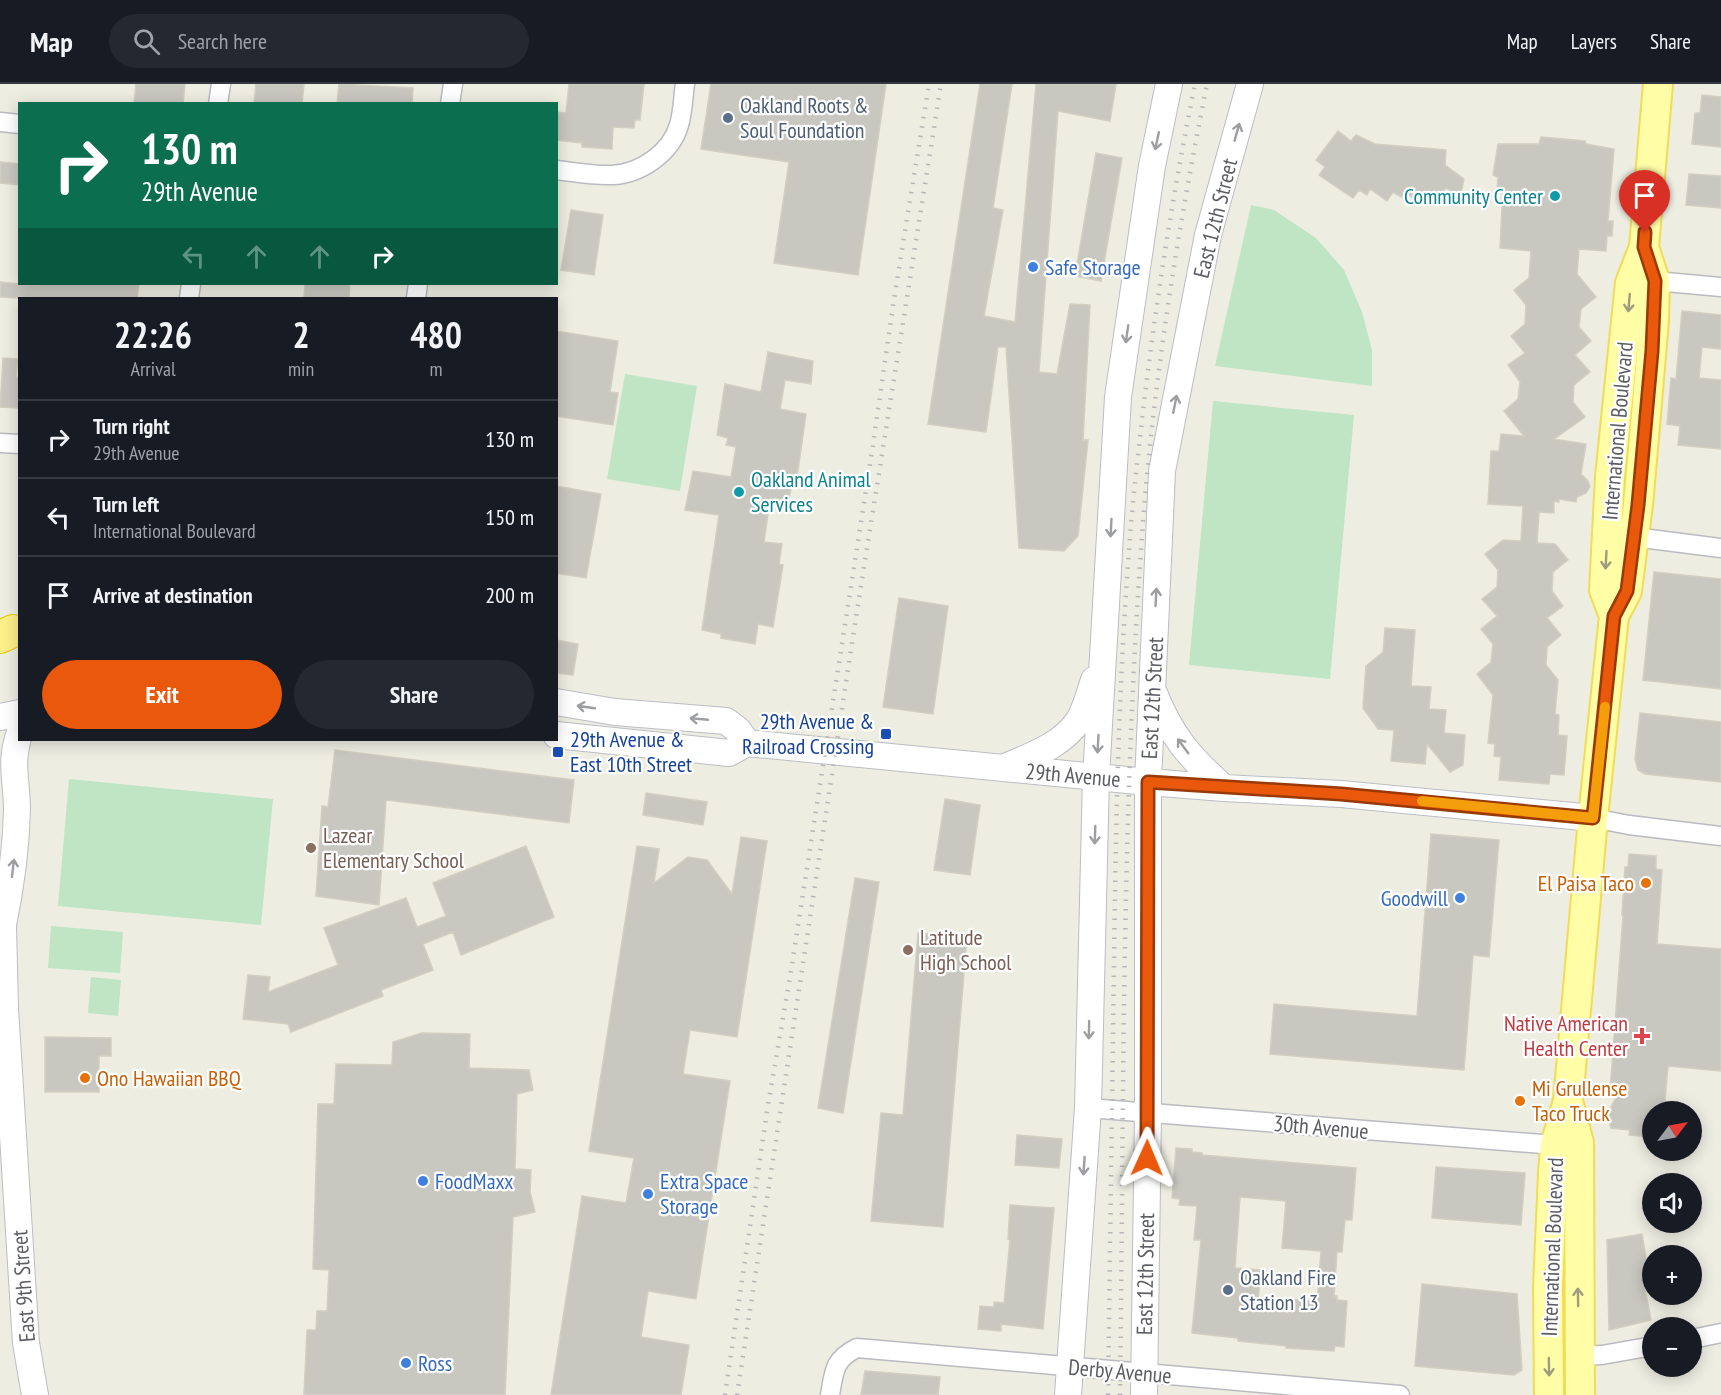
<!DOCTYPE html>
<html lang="en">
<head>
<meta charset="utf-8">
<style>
  body { margin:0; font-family:"PT Sans Narrow",sans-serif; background:#242831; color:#f1f3f6; height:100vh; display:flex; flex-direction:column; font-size:22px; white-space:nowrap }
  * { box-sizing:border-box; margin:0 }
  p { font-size:20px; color:#9ea1a6 }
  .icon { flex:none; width:33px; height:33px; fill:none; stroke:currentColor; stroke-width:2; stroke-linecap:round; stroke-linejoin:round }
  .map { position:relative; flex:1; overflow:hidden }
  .side { position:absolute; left:18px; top:213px; width:540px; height:444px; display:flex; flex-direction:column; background:#171b24; border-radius:0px; box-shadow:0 3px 15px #0003 }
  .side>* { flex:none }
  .banner { position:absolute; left:18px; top:18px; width:540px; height:183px; border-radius:0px; box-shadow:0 3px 15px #0003; background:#0b6e4f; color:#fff; overflow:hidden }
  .needle { width:39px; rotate:58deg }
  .fabs { position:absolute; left:1642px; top:1017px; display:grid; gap:12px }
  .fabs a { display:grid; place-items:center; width:60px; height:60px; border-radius:50%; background:#171b24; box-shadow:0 3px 15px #0003; font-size:30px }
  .pin { position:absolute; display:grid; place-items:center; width:51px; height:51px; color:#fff; margin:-62px -26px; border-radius:50% 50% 50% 0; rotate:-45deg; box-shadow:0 0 6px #0007 }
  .pin .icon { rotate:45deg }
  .me { position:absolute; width:66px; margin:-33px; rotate:1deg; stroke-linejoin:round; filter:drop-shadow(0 0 4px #0008) }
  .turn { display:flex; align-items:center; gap:21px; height:126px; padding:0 24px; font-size:27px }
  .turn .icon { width:78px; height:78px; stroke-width:2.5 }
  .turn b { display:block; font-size:42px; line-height:51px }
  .lanes { display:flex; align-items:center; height:57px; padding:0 24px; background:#0003; justify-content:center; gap:30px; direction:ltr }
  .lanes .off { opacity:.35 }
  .eta { display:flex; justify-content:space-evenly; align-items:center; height:102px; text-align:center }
  .eta b { font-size:36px; font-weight:700; line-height:42px }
  .button { display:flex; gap:12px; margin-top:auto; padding:12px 24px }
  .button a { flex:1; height:69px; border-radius:36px; background:#ea580c; color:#fff; font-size:24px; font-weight:700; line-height:69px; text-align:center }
  .button a+a { background:#242831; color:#f1f3f6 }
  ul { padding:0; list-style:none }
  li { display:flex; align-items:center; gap:18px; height:78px; padding:0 24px; border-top:2px solid #363941 }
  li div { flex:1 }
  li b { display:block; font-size:22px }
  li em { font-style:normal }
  header { display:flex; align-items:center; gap:36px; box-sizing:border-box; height:84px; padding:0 30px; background:#171b24; border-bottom:2px solid #363941 }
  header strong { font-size:28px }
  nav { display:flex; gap:33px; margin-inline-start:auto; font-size:21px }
  .search { width:420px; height:54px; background:#242831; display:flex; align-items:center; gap:15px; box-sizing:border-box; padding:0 21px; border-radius:33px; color:#9ea1a6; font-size:22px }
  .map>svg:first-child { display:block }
</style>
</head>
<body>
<header>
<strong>Map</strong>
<div class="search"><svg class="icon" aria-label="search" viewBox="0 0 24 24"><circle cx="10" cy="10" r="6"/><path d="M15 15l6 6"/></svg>Search here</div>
<nav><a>Map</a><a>Layers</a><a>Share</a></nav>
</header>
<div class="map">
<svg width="1721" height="1311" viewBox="0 0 1721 1311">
  <rect width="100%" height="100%" fill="#eeede2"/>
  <path fill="#bfe5c4" d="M1251 121 1274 126 1316 154 1344 186 1362 228 1372 266V302L1215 282Z
    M625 290 697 302 680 407 607 395Z
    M1213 317 1354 331 1330 595 1189 581Z
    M69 695 273 715 261 841 58 822Z
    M51 842 123 848 120 889 48 884Z
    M91 893 121 896 118 932 88 929Z"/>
  <path fill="#c8c7c0" stroke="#d2cfc1" stroke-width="1.5" fill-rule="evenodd" d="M136 0H185L183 20H134Z
    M256 0H304L302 20H254Z
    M339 0 413 4 412 20H337Z
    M569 0H644L640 36H635L634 44 613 43 612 65 582 63V59L556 56V28L566 29Z
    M711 0H886L858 191 774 179 789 78 701 65Z
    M980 0H1012L993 124 1003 126 984 232 1015 238 1036 0H1116L1110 37 1058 27 1039 288 1057 290 1070 220 1090 221 1083 356H1088L1078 452 1064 467 1019 464 1006 263H998L986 348 928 340Z
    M1702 11 1721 13V63L1692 60 1695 29H1700Z
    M1338 47 1351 57 1356 51 1375 60 1446 66 1445 81 1464 95 1460 114 1446 104 1437 117 1428 111 1422 120 1406 109 1403 114 1393 108 1387 117 1370 105 1367 111 1359 106 1353 114 1319 91 1325 83 1316 76Z
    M1541 53 1585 57 1586 60 1614 65 1608 137H1613L1612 152H1607L1606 167 1579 165 1577 190 1596 213 1581 225 1579 243 1591 257 1575 271 1590 288 1574 301 1573 318 1585 333 1554 355 1586 360 1581 390 1588 397 1590 403 1586 409 1577 413 1576 418 1559 415V418L1554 417V429L1539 428 1537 459 1555 460 1568 476 1553 488 1552 507 1563 522 1547 534 1561 551 1547 563 1546 581 1558 596 1555 630 1559 631 1558 651 1567 652 1564 691 1550 690 1549 700 1499 696 1501 673 1494 672 1495 660 1488 659 1493 611 1477 590 1491 578 1493 560 1481 545 1497 532 1482 515 1497 503 1498 486 1485 470 1503 456 1521 457 1523 422 1488 420 1491 367H1499L1501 350 1524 352 1504 327 1518 315 1520 298 1508 281 1525 269 1511 252 1525 240 1526 221 1514 206 1529 194 1531 167 1500 164 1503 105 1497 104 1498 93 1493 91 1498 60H1539Z
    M1096 69 1122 74 1101 197 1075 192Z
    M0 78 20 80V101L0 99Z
    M1689 90 1721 92V124L1686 121Z
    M571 126 603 131 594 191 561 186Z
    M0 198 39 202V200H139L137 214H16L0 213Z
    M305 200H350L349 214H304Z
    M1682 227 1721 231V265L1702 263 1699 294 1721 296V365L1678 361 1680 342 1667 340 1671 294 1676 295Z
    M556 247 618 257 610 308 618 309 613 341 556 332Z
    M768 268 813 277 811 300 785 296 780 325 806 330 796 400 792 399 788 419 770 416 764 458 782 460 779 480 783 481 773 543 758 540 755 560 721 554V550L702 546 719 431 685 426 693 387 731 393 736 363 726 361 728 354 717 351 725 300 761 308Z
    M3 274 18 275 16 293H20L18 324 0 323Z
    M556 402 601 410 586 494 556 489Z
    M1654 488 1721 495V605L1643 596Z
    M899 514 948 522 933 630 883 623Z
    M1385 544 1415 546 1411 602 1431 603 1429 625 1446 626 1444 649 1465 651 1463 681 1450 688 1427 660 1425 680 1391 677 1394 646 1378 645 1363 624 1366 582 1383 568Z
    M556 556 578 560 573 591 556 589Z
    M1640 629 1721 638V698L1645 690 1638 686 1635 675Z
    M335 666 574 696 569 739 386 716 379 821 316 812 322 722 328 723Z
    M646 709 707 718 703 741 643 731Z
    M945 715 980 721 970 791 934 786Z
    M1431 750 1499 756 1489 873 1473 871 1464 986 1270 970 1274 920 1417 932Z
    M741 753 767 757 737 953 690 946 683 990 730 997 696 1215 648 1207 641 1253 689 1261 681 1311H551L582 1112 626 1119 634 1074 589 1067 637 762 659 765 654 799 688 773 707 776 732 810Z
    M526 762 554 833 461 871 453 848 423 860 433 886 381 906 383 912 291 948 288 940 243 935 248 891 270 893 268 908 338 881 324 844 406 814 417 843 446 832 433 799Z
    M1629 770 1656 772V785L1662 786 1657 860 1721 865V987L1668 982 1664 1028H1653V1053L1629 1051 1630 1046 1611 1044 1607 1030 1619 1008 1610 1007 1623 832 1622 831 1625 783H1628Z
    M855 794 879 798 843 1029 818 1024Z
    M918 849 967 853 943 1143 871 1137 881 1029 903 1031Z
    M422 949 470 950 469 984 529 986 533 1006 517 1010 515 1085 531 1086 530 1108 535 1128 513 1133 505 1311H304L307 1246H316L317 1227H327L329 1186 313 1185 318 1020H334L336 980 392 981 393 958Z
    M45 953 111 954V972H99V1008H45Z
    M1017 1051 1062 1055 1059 1084 1015 1081Z
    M1176 1064 1192 1065V1068L1202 1069V1071L1356 1084 1352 1136H1345L1342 1168H1337L1334 1212H1337V1216L1347 1217 1344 1263 1335 1262 1334 1267 1286 1264V1262L1238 1257V1254L1192 1249 1201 1156H1194L1197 1122 1179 1121 1180 1115 1172 1114ZM1240 1113 1286 1117 1282 1164 1321 1167 1317 1218 1290 1215 1289 1229 1257 1226 1261 1186 1235 1184Z
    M1436 1083 1525 1089 1521 1141 1432 1134Z
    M1010 1121 1054 1124 1043 1245 1001 1240V1247L978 1245 980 1222 994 1223V1218L1004 1219 1010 1156 1008 1155Z
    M1642 1150 1650 1199 1644 1200 1651 1236 1609 1246 1607 1156Z
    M1422 1200 1517 1210 1522 1286 1514 1291 1415 1282Z
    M865 1287 940 1293 938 1311H861Z"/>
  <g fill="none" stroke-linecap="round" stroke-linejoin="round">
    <defs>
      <path id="minor" d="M218 20 221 0
        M450 20 453 0
        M0 38 20 40
        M556 86C574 88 594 92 612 91 640 90 671 69 679 41 683 28 683 13 685 0
        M1655 197 1721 203
        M189 214 191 200
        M416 214 418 200
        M0 359 20 360
        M1634 453 1721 464
        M1593 734 1629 741 1721 752
        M1088 1024 1555 1061
        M1692 1255 1721 1249
        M1579 1272 1602 1271 1653 1262
        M830 1311C834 1287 834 1275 857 1264L1400 1311"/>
      <path id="secondary" d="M1154 609C1171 652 1190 674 1224 704
        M556 618 615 628 726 637 738 646 747 659
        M0 633 20 629
        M556 651 729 669 747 659 1148 698 1224 704 1341 710 1593 734
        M1003 684C1030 672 1062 662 1079 636 1086 624 1090 608 1094 596
        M0 821 3 841 5 924 26 1259 35 1311
        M3 841C11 802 16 765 17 726 17 695 9 679 20 648
        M1068 1311 1088 1024 1096 693 1118 313 1152 82 1169 0
        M1144 1311 1148 1029V698L1162 387 1208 151 1250 0"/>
      <path id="primary" d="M1614 532 1604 506 1610 393 1630 199 1644 163 1658 0
        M1568 1017 1579 1059 1580 1311
        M1549 1311 1548 1203 1553 1090 1555 1061 1568 1017 1593 734 1614 532 1627 507 1638 421 1645 342 1654 236 1655 197 1644 163"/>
      <path id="motorway" d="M0 553 13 547"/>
    </defs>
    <use href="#minor" stroke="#babbc1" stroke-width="21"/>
    <use href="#secondary" stroke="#bbbdc4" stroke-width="28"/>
    <use href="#primary" stroke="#f1dc58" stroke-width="32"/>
    <use href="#motorway" stroke="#f0c700" stroke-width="34"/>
    <use href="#minor" stroke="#fff" stroke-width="18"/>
    <use href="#secondary" stroke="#fff" stroke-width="26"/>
    <use href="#primary" stroke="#fffda6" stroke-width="28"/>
    <use href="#motorway" stroke="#fdf08a" stroke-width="32"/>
    <path stroke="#b6b6b7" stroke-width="4.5" stroke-dasharray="1.5 8" stroke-linecap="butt" d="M725 1311 768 1021 790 893 871 374 894 215 929 0
      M737 1311 854 546 941 0
      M1108 1311C1110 1168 1112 1024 1114 881 1116 727 1119 572 1133 419 1147 278 1167 138 1195 0
      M1120 1311C1124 1016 1121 720 1144 425 1156 282 1179 140 1207 0"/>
  </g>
  <defs><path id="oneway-shaft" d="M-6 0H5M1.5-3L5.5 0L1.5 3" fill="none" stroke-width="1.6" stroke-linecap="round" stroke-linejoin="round" transform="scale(1.5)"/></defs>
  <g stroke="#9d9ea1">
    <use href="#oneway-shaft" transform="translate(1237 48) rotate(-74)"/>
    <use href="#oneway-shaft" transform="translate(1157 57) rotate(102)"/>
    <use href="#oneway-shaft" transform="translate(1127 250) rotate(98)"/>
    <use href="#oneway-shaft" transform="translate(1175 320) rotate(-79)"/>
    <use href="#oneway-shaft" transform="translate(1111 444) rotate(93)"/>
    <use href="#oneway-shaft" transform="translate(1156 513) rotate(-87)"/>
    <use href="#oneway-shaft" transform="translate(586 623) rotate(-172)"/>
    <use href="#oneway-shaft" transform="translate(699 635) rotate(-175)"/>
    <use href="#oneway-shaft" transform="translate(1098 660) rotate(93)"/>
    <use href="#oneway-shaft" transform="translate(1183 662) rotate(-126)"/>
    <use href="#oneway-shaft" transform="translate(1095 751) rotate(92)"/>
    <use href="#oneway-shaft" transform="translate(13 784) rotate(-83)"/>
    <use href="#oneway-shaft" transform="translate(1089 946) rotate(91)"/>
    <use href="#oneway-shaft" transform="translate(1084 1082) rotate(94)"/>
  </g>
  <g stroke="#9d9d7e">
    <use href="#oneway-shaft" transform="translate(1629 219) rotate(95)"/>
    <use href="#oneway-shaft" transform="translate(1606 476) rotate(93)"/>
    <use href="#oneway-shaft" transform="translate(1578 1213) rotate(-91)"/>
    <use href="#oneway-shaft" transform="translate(1549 1283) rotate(89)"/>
  </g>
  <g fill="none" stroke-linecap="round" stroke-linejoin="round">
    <defs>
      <path id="route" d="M1147 1074 1148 698 1341 710 1593 734 1614 532 1627 507 1638 421 1652 267 1655 197 1644 163 1645 148"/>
    </defs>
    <use href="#route" stroke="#983908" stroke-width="15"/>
    <use href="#route" stroke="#ea580c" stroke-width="10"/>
    <path stroke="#f59e0b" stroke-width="10" d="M1422 717 1593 734 1605 623"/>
  </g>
  <g fill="#5c6f8a" stroke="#fff" stroke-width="2">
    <circle cx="728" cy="34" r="6"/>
    <circle cx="1228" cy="1206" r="6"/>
  </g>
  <g fill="#0f9aa8" stroke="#fff" stroke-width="2">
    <circle cx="1555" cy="112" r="6"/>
    <circle cx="739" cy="408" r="6"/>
  </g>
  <g fill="#3f7fe0" stroke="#fff" stroke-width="2">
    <circle cx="1033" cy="183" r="6"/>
    <circle cx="1460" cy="814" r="6"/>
    <circle cx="423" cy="1097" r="6"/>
    <circle cx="648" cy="1110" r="6"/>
    <circle cx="406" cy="1279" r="6"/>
  </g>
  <g fill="#1a4fb4" stroke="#fff" stroke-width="2">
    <rect x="880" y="644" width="12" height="12" rx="3"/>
    <rect x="552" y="662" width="12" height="12" rx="3"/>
  </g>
  <g fill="#8d6e63" stroke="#fff" stroke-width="2">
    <circle cx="311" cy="764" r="6"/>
    <circle cx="908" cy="866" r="6"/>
  </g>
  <g fill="#e8710a" stroke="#fff" stroke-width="2">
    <circle cx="1646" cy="799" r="6"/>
    <circle cx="85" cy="994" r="6"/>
    <circle cx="1520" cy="1017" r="6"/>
  </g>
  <path fill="#e0444e" stroke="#fff" stroke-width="2" d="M1639 943h6v6h6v6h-6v6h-6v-6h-6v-6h6z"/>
  <g text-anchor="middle" stroke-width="4.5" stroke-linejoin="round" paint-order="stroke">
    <g font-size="22" fill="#4e5e75" stroke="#fff" text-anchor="start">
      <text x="740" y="29">Oakland Roots &amp;<tspan x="740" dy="25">Soul Foundation</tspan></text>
      <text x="1240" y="1201">Oakland Fire<tspan x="1240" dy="25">Station 13</tspan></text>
    </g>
    <g font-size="22" fill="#0d838f" stroke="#fff" text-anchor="end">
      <text x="1543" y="120">Community Center</text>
      <text x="751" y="403" text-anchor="start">Oakland Animal<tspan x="751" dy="25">Services</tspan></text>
    </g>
    <g font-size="22" fill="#5b5d63" stroke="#fff">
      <text transform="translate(1215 134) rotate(-76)" y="8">East 12th Street</text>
      <text transform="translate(1617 347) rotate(-85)" y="8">International Boulevard</text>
      <text transform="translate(1152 614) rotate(-87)" y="8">East 12th Street</text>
      <text transform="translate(1073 691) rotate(5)" y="8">29th Avenue</text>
      <text transform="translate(1321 1043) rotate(5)" y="8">30th Avenue</text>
      <text transform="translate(1552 1163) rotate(-88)" y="8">International Boulevard</text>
      <text transform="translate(1145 1190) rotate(-89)" y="8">East 12th Street</text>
      <text transform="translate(23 1202) rotate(-94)" y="8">East 9th Street</text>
      <text transform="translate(1120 1287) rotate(5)" y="8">Derby Avenue</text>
    </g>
    <g font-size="22" fill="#366cbe" stroke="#fff" text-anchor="start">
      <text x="1045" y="191">Safe Storage</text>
      <text x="1448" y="822" text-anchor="end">Goodwill</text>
      <text x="435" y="1105">FoodMaxx</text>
      <text x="660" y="1105">Extra Space<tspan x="660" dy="25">Storage</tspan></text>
      <text x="418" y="1287">Ross</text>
    </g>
    <g font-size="22" fill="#164399" stroke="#fff" text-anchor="end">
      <text x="874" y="645">29th Avenue &amp;<tspan x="874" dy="25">Railroad Crossing</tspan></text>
      <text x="570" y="663" text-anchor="start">29th Avenue &amp;<tspan x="570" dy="25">East 10th Street</tspan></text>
    </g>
    <g font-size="22" fill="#785e54" stroke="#fff" text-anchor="start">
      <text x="323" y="759">Lazear<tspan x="323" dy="25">Elementary School</tspan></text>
      <text x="920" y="861">Latitude<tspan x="920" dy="25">High School</tspan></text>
    </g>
    <g font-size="22" fill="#c56008" stroke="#fff" text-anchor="start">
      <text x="1634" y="807" text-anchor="end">El Paisa Taco</text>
      <text x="97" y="1002">Ono Hawaiian BBQ</text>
      <text x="1532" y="1012">Mi Grullense<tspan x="1532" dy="25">Taco Truck</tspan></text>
    </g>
    <g font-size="22" fill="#be3a42" stroke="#fff" text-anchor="end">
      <text x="1628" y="947">Native American<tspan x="1628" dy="25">Health Center</tspan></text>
    </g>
  </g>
</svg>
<div class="fabs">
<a><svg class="needle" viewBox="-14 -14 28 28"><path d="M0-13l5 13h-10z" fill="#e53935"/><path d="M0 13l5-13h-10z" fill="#9ea1a6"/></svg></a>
<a><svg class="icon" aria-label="sound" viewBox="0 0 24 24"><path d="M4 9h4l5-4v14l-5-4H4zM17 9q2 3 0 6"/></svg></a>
<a>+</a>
<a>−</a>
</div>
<div class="pin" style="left:1645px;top:148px;background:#d93025"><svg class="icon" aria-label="arrive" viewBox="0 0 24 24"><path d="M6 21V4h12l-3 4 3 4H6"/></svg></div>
<svg class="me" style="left:1147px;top:1074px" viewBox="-20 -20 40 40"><path d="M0-17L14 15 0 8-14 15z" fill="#ea580c" stroke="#fff" stroke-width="4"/></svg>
<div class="banner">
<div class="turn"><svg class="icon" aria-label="right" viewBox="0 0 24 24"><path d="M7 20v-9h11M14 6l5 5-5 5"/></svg><div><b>130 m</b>29th Avenue</div></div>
<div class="lanes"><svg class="icon off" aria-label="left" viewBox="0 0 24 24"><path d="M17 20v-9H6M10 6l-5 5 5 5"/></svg><svg class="icon off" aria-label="ahead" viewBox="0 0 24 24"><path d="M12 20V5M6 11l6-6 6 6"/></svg><svg class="icon off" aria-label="ahead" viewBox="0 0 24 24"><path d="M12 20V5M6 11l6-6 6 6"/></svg><svg class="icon" aria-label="right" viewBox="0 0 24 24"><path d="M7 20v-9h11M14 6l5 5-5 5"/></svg></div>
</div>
<section class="side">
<div class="eta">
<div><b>22:26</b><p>Arrival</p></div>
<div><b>2</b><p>min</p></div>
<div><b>480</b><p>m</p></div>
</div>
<ul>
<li><svg class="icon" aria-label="right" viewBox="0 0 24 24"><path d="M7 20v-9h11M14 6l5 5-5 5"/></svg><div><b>Turn right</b><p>29th Avenue</p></div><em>130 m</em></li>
<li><svg class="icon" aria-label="left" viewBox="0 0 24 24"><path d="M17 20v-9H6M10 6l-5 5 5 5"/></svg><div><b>Turn left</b><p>International Boulevard</p></div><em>150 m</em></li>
<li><svg class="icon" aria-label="arrive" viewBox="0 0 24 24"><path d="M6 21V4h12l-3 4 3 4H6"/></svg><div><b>Arrive at destination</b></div><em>200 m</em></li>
</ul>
<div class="button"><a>Exit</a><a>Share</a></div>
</section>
</div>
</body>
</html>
